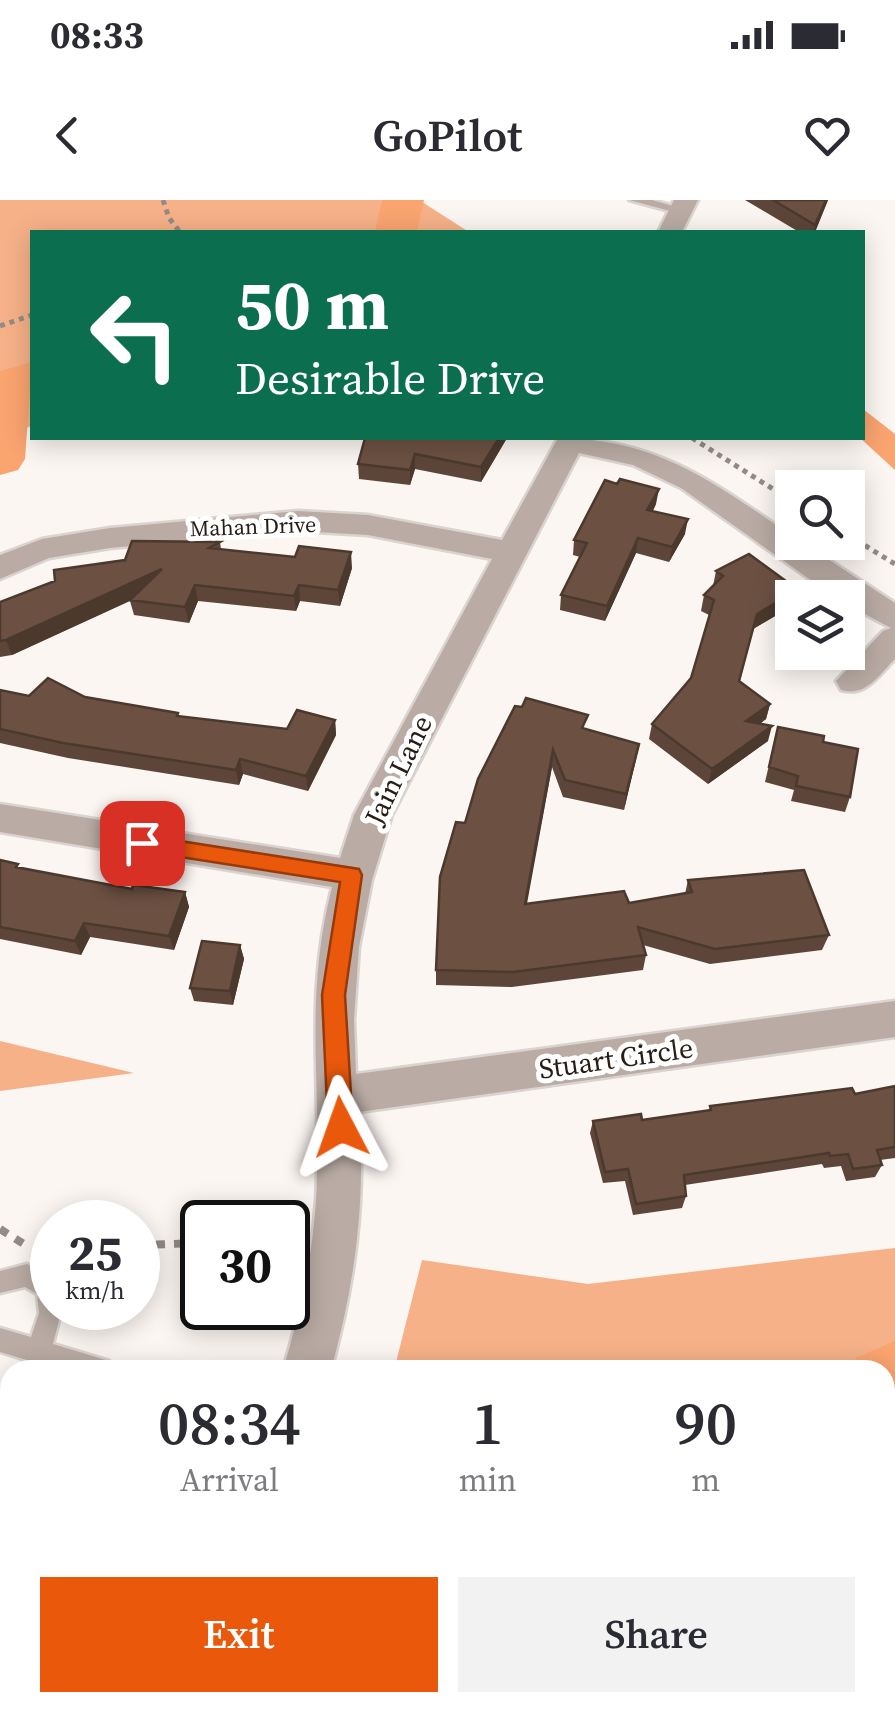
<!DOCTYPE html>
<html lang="en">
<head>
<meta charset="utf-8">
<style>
  body { margin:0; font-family:"Source Serif 4",serif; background:#f2f2f3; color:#2b2b33; height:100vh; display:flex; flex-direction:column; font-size:38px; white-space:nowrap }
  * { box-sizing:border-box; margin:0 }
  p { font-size:32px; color:#7c7c81 }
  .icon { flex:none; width:55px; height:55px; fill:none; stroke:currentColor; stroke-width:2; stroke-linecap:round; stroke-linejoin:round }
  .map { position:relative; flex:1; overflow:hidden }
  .panel { position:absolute; left:0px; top:1160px; width:895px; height:352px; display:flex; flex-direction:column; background:#fff; border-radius:30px 30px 0 0; box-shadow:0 5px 25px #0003 }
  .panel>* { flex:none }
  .banner { position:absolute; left:30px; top:30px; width:835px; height:210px; border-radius:0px; box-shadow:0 5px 25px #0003; background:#0b6e4f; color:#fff; overflow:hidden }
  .tools { position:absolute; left:775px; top:270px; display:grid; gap:20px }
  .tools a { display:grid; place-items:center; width:90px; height:90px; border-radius:0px; background:#fff; box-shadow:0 5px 25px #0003; font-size:50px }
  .speed { position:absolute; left:30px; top:1000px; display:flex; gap:20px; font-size:50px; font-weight:700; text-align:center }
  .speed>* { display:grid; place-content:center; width:130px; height:130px; border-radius:50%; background:#fff; box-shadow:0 5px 25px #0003; line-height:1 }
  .speed small { font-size:25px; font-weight:400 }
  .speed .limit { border:5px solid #111; border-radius:15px; background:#fff; color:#111 }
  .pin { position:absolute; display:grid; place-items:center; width:85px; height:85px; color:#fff; margin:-42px; border-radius:20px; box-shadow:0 5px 15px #0006 }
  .me { position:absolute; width:110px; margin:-55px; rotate:356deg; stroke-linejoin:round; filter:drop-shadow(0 0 8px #0008) }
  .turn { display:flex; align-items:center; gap:35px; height:210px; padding:0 40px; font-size:45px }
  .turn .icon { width:130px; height:130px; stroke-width:2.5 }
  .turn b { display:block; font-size:70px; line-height:85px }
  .eta { display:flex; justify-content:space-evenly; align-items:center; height:170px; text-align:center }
  .eta b { font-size:60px; font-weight:600; line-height:70px }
  .button { display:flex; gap:20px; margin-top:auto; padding:20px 40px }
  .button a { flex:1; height:115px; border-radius:0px; background:#ea580c; color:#fff; font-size:40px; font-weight:600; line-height:115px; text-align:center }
  .button a+a { background:#f2f2f3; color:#2b2b33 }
  .status { display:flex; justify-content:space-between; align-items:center; height:70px; padding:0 50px; background:#fff; direction:ltr }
  .status svg { height:28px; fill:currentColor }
  header { display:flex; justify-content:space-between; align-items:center; height:130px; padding:0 40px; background:#fff; font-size:45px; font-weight:600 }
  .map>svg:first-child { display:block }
</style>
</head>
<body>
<div class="status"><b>08:33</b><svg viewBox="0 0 49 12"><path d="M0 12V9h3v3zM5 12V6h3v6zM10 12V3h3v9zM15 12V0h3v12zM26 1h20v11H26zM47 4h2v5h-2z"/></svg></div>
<header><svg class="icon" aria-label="back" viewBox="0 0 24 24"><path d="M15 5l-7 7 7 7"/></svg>GoPilot<svg class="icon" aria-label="heart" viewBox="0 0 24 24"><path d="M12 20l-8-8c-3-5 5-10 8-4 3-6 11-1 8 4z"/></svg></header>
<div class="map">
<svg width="895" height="1512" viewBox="0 0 895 1512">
  <rect width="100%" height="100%" fill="#fcf6f2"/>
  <path fill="#f6b188" d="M0 0H419L469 32H32V225L0 244Z
    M0 841 134 873 0 891Z
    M895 1048V1339L885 1336V1170H394L422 1060 588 1084Z
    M612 1503H767L769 1512H613Z"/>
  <path fill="#faa470" d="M863 209 895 234V270L860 238Z
    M885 1381 895 1383V1485H889L887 1512H800L799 1503 885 1502Z"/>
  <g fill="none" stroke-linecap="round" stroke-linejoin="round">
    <path fill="#faa470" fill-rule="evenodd" d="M382 0H424L417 32H375Z
      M32 162 25 259 18 270 0 275V171Z
      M895 1141V1224L885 1228V1170H851L856 1158Z
      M627 1502H721V1512H627Z"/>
    <defs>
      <path id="lane" d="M629 0H652L687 10 681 14Z
        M27 1064 52 1078V1108H62L53 1144 109 1161 112 1170H60L0 1152V1128L31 1137 39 1113 37 1094 25 1087 0 1093V1071Z"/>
      <path id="street" d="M674 0H698L682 32H658Z
        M558 238C656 238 715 283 792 336V342H802L895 403V459C878 476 866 497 841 490L836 481 883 431 891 428 848 405V398H836L681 288 633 265 579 253 392 615 372 680 359 747 354 819 356 874 895 801V837L359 912C366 1001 355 1084 331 1170H283C302 1106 316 1042 317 975 320 871 305 793 332 687L0 632V604L340 658 354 615 492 359 368 335 298 331 110 348 49 358 0 379V355L42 339 110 328 298 311 368 315 502 340Z
        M170 1502H225L223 1512H167Z"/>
    </defs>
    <use href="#lane" stroke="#dad3cf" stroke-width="5"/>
    <use href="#street" stroke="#dad3cf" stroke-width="5"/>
    <path stroke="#938b86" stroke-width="5" stroke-dasharray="5 5" stroke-linecap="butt" d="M163 0 169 18 180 32
      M0 126 32 115
      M692 238 792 301
      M848 335 895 364"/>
    <path stroke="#938b86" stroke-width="8" stroke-dasharray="9 9" stroke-linecap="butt" d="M0 1029 24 1044
      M138 1045 202 1043
      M35 1048 52 1047"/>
    <use href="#lane" fill="#baaca4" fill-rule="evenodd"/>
    <use href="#street" fill="#baaca4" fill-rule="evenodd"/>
  </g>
  <path fill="#5d4639" d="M745 0H828L815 32H799Z
    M365 238H507L481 282 415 269 410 285 359 279 358 264Z
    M656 304 653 311 685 334 669 362 636 353 605 421 560 410 561 395 580 357 573 355 574 340Z
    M220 342 221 349 352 368 340 406 300 401 296 411 198 401 189 423 134 415 130 401 12 455 0 457V402L125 360Z
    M716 371 792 398V406L753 429 740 481 770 504 766 519 760 524 768 541 708 584 649 539 652 524 691 478 709 415 701 411 704 395 713 386Z
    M0 490 29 496 85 497 178 513 179 516 287 529 335 520 336 535 308 591 243 574 239 585 68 558 0 543Z
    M778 527 823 542 850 597 845 612 791 601 794 590 765 582Z
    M586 530 639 544 624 610 563 597 552 567 526 704 629 703 685 694 688 680 829 735 822 750 710 764 643 745 646 755 643 770 512 787 436 785V770L465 623 478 579Z
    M0 660 20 668 132 689 185 692 189 707 174 750 90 737 81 755 0 739Z
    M240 745 244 759 233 805 194 801 190 788Z
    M895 886V958L880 960 882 965 875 977 846 981 841 966 824 968 822 964 685 985 686 996 682 1008 633 1015 625 981 603 983 590 933 593 921 642 920 709 911 710 906 855 894Z"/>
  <path fill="#4c392e" d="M826 0H828L815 32H813Z
    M499 238H507L481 282V267Z
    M415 254V269L410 285V270Z
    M659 289 656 304 645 325 647 310Z
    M688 319 685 334 669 362 672 347Z
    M638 338 636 353 605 421 607 406Z
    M351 352 352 368 340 406 338 390Z
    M162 369 166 384 12 455 6 440Z
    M195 385 198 401 189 423 185 407Z
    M299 385 300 401 296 411 294 396Z
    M798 390 796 398H792V406L753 429 757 414Z
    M770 504 766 519 742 536 746 521Z
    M335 520 336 535 308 591 306 576Z
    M772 526 768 541 708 584 712 569Z
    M639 544 636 560 624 610 626 594Z
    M553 550 552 567 524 720 525 704Z
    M240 559 243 574 239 585 236 570Z
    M185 692 189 707 174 750 169 736Z
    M84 723 90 737 81 755 75 741Z
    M240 745 244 759 233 805 230 791Z
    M61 1502H77L74 1512H57Z"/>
  <path fill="#6c5142" stroke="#4c392e" stroke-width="2.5" d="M773 0H826L815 25Z
    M365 238H499L481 267 415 254 410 270 358 264Z
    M620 279 659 289 647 310 688 319 672 347 638 338 607 406 561 395 587 343 574 340 605 280 617 284Z
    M132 341 220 342 209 348 295 357 299 346 351 352 338 390 299 385 294 396 195 385 185 407 130 400 162 369 6 440 0 441V402L55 381 54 370 125 360Z
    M749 354 798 390 757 414 739 481 770 504 746 521 772 526 712 569 652 524 691 478 714 400 704 395 723 376 716 371Z
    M48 478 85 497 178 513 177 516 287 529 297 510 335 520 306 576 240 559 236 570 63 543 0 529V490L29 496Z
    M526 498 588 515 582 528 639 544 626 594 565 580 553 550 525 704 624 691 629 703 692 692 688 680 804 670 829 735 715 749 638 727 646 755 513 772 436 770 440 677 456 622 465 623 478 579 515 506 522 507Z
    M778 527 824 536 823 542 858 549 850 597 796 586 798 576 769 567Z
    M0 660 18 664 16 667 132 689 133 685 185 692 169 736 84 723 75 741 0 727Z
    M202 741 240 745 230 791 190 788Z
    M895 886V947L877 950 882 965 853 969 848 954 830 956 829 953 684 975 686 996 636 1004 628 969 605 972 593 921 641 914 642 920 711 910 710 906 852 888 855 894Z
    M0 1217 10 1220V1502H61L57 1512H0Z"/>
  <path fill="#ea580c" stroke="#983908" stroke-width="2.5" d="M142 635 359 669 362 675 345 795 353 927 349 935 341 938 332 935 328 927 322 795 340 682 142 651 132 643Z"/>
  <g text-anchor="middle" stroke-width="10" stroke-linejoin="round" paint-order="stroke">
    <g font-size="22" fill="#281d16" stroke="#fff">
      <text transform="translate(253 326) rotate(-2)" y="8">Mahan Drive</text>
    </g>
    <g font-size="28" fill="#281d16" stroke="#fff">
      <text transform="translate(398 570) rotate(-64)" y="10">Jain Lane</text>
      <text transform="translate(616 858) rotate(-8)" y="10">Stuart Circle</text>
    </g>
  </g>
</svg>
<div class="tools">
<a><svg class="icon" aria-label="search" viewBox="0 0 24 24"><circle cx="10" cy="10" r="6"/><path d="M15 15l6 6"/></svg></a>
<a><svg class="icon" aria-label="layers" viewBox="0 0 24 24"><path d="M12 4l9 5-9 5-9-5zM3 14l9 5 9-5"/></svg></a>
</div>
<div class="speed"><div>25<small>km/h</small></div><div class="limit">30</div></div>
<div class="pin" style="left:142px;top:643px;background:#d93025"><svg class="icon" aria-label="arrive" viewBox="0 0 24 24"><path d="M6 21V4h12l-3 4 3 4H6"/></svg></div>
<svg class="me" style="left:341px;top:927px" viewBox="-20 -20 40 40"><path d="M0-17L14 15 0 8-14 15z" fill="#ea580c" stroke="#fff" stroke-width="4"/></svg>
<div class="banner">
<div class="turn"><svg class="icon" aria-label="left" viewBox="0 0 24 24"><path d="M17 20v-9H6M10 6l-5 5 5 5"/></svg><div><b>50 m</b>Desirable Drive</div></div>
</div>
<section class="panel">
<div class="eta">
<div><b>08:34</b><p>Arrival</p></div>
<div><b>1</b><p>min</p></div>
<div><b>90</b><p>m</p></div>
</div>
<div class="button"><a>Exit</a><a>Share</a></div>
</section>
</div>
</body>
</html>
